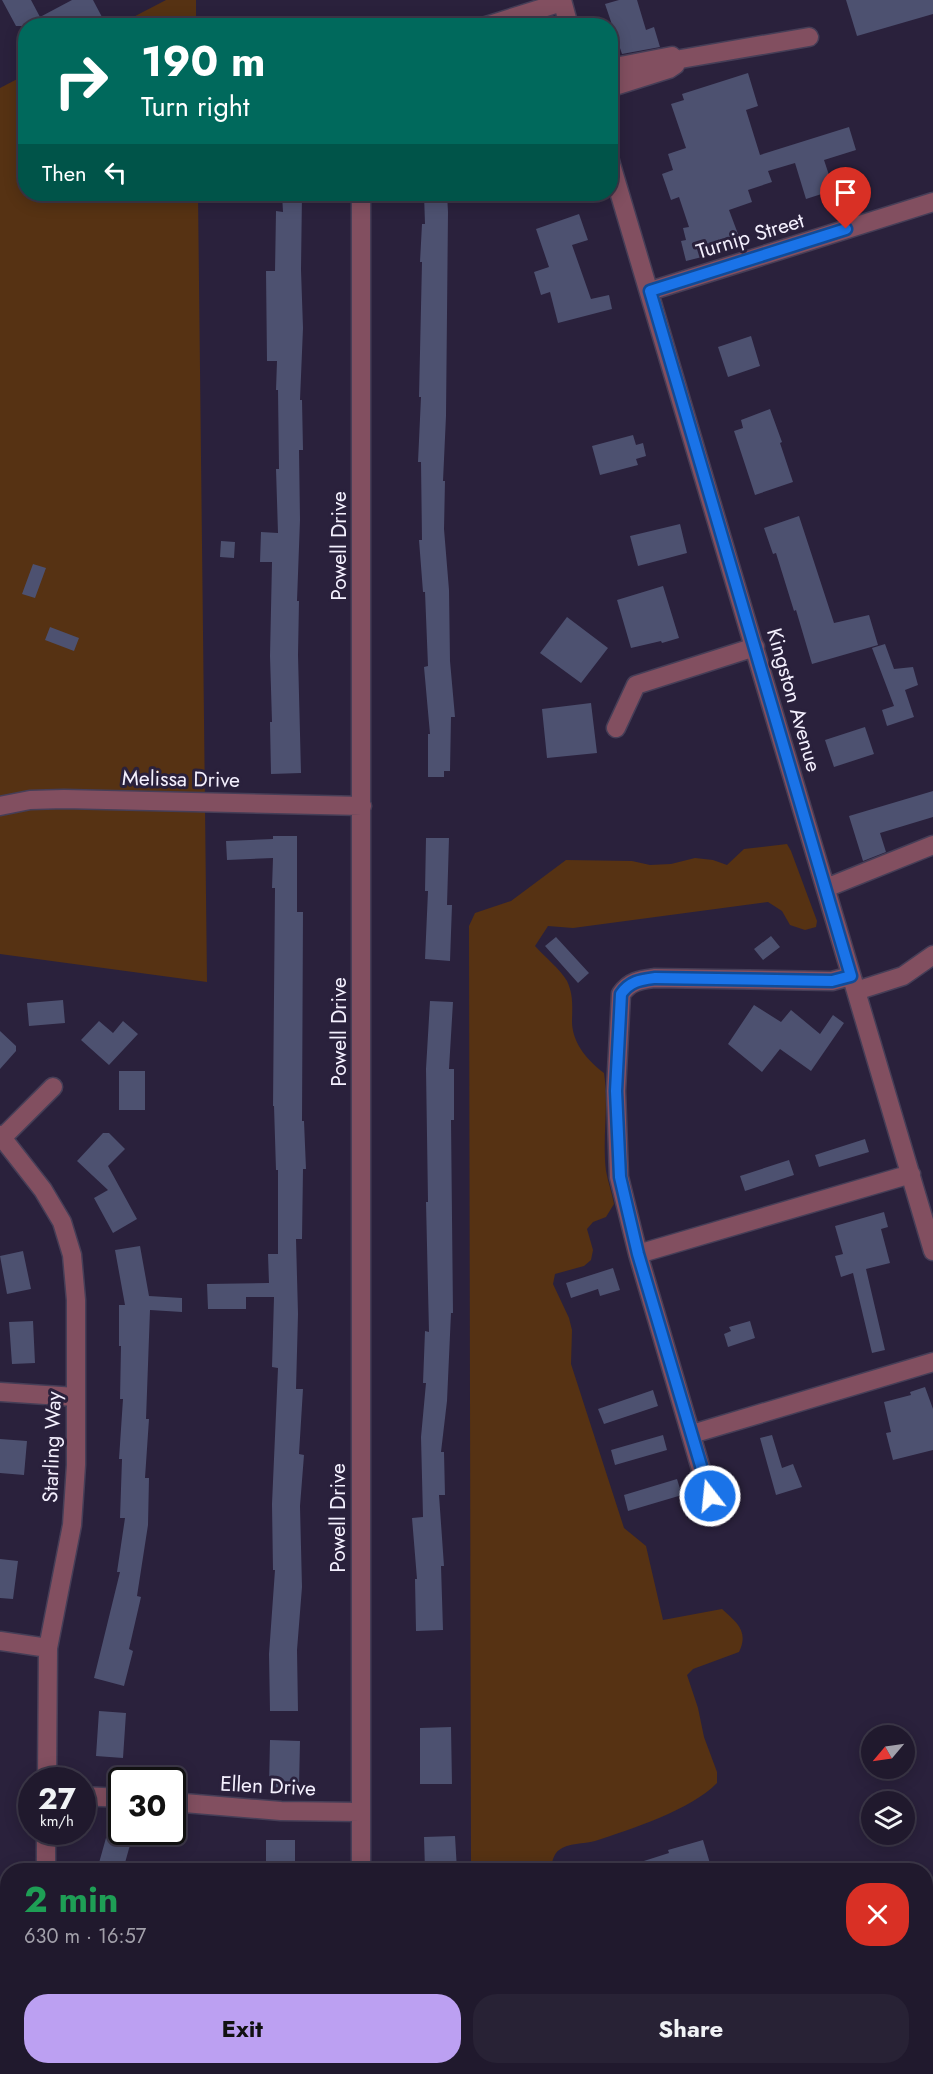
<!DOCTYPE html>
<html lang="en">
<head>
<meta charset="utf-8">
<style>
  body { margin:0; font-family:Jost,sans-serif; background:#282235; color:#f1f3f6; height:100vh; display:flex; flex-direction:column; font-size:22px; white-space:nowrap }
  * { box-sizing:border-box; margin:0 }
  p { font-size:20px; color:#a2a0aa }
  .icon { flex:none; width:33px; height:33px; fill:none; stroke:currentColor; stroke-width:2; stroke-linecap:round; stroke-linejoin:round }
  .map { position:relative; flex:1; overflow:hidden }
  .drawer { position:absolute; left:0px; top:1863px; width:933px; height:212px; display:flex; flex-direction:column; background:#20192d; border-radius:24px 24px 0 0; box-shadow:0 3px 15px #0003,0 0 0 2px #3d3849 }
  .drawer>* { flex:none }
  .top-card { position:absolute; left:18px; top:18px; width:600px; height:183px; border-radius:24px; box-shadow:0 3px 15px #0003,0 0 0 2px #3d3849; background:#00695c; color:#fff; overflow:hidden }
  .needle { width:39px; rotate:241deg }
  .fabs { position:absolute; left:861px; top:1725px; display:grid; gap:12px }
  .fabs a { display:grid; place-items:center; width:54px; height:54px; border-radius:50%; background:#20192d; box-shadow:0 3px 15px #0003,0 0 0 2px #3d3849; font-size:30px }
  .speed { position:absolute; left:18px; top:1767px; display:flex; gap:12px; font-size:30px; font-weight:700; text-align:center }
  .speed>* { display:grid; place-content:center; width:78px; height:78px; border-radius:50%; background:#20192d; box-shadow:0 3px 15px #0003,0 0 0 2px #3d3849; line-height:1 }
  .speed small { font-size:15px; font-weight:400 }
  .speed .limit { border:3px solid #111; border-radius:9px; background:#fff; color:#111 }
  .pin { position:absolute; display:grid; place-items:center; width:51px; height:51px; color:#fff; margin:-62px -26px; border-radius:50% 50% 50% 0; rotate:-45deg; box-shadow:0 0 6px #0007 }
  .pin .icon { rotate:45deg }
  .me { position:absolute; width:66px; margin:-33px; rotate:344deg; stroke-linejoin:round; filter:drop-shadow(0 0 4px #0008) }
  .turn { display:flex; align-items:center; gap:21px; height:126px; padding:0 24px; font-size:27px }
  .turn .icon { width:78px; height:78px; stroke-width:2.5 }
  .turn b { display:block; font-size:42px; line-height:51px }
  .then { display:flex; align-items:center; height:57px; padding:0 24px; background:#0003; gap:12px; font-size:22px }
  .round { display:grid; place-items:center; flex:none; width:63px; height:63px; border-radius:24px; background:#282235 }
  .overview { display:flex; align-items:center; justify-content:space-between; height:102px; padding:0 24px }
  h1 { font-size:36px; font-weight:700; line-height:45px; color:#1e9e55 }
  .button { display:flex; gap:12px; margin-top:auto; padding:12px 24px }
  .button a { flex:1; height:69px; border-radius:24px; background:#bca0f2; color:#111; font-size:24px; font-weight:700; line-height:69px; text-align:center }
  .button a+a { background:#282235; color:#f1f3f6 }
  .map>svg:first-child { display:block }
</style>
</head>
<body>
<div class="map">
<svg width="933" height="2074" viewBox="0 0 933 2074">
  <rect width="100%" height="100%" fill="#2a213c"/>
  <path fill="#563213" d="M166 0H196V25H118Z
    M25 75 26 194H198L207 982 0 954V88Z
    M787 844 791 851 817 921 816 927 805 930 790 925 782 911 768 902 573 928 548 926 535 946C545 957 560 969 567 981 574 996 572 1008 572 1023 573 1044 588 1061 604 1073 609 1106 602 1138 606 1171 608 1182 612 1193 614 1204L606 1217 593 1222 587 1229 593 1250 591 1260 584 1266 555 1274 553 1284 569 1318 572 1330 571 1364 624 1528 646 1546 663 1620 722 1609C737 1623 749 1631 739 1652L693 1669 687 1675 698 1708 704 1737 717 1772V1783C691 1810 631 1829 595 1841 584 1844 568 1843 559 1850 553 1854 552 1864 550 1870H471L469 926 475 913 511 901 566 860 632 861 650 865 671 864 695 858 713 860 727 865 744 849Z
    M472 2067H558L559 2074H472Z"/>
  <path fill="#4d5170" d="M2 0H31L40 17 72 0H93L102 17 86 26H16Z
    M619 0H637L646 30 654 27 660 47 622 54 605 4Z
    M846 0H933V14L857 36Z
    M748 73 758 106 746 110 760 155 849 127 856 150 824 160 834 190 806 199 795 163 768 171 772 182 748 190 752 202 729 210 738 234 712 243 714 254 686 261 681 241 686 240 683 228 689 227 679 197 671 200 662 174 673 170 668 154 686 148 671 104 684 100 682 94Z
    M282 194H302L301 270 303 328 300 400H302L303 450H299L300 520 297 601H299L298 655 301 773 271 774 270 722H272L270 656 272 562H260L261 532 278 533 276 469H279L278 390H276L277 361H267L266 271H275L276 211 283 212Z
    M424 194H447L448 212 446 416 443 481H445L444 529 449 590 450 661 455 717H451L450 771H444V777H428V734H430L424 667 428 666 425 592H423L419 540H422L421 462H418L421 397H419L422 262H420L422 224H425Z
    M579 214 588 240 572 245 591 299 609 295 612 309 558 323 550 292 541 295 534 272 549 267 536 229Z
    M751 336 760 366 728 377 718 347Z
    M770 409 782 442 780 443 793 482 755 495 734 431 743 428 741 420Z
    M633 435 636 445 643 443 646 456 636 459 638 465 600 475 592 446Z
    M799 516 834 623 869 615 878 645 812 664 796 610 794 611 776 553 773 554 764 528Z
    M680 524 687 553 638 566 630 536Z
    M221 541 235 542 234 558 220 557Z
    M33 564 46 568 35 598 22 594Z
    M663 586 679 638 662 643 661 641 631 648 617 600Z
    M567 617 608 648 581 683 540 653Z
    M50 627 79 638 74 651 45 640Z
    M885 644 894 669 913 667 918 685 905 690 914 717 887 726 882 710 894 706 872 648Z
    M591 703 597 753 547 758 542 709Z
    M865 727 874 754 834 767 825 740Z
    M933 791V817L880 833 886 852 863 861 849 816Z
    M273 836H297V912H303L302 1121H304L306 1169H303L302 1239H296L298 1314 296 1389H303L299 1454 304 1455 300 1506 302 1587 297 1650 298 1711H270L269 1654 275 1570H273L272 1504 278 1368 272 1367 274 1297H246V1309H208L207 1284 269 1283 268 1254H278V1170H276L274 1106H273L275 888H272L273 858 227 860 226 841 273 839Z
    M426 838H449L447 905H452L450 961 425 959 428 891H425Z
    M771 936 780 947 763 960 754 949Z
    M556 937 589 973 578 983 545 946Z
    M63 1000 65 1023 29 1026 27 1003Z
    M430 1001 453 1002 449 1069H454V1120H451L453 1313H451L447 1401 441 1452H444L445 1495H439L444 1566H441L443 1630 416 1631 415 1579H417L412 1518 423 1517 421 1437 426 1383H423L425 1331 429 1332 426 1202H428L426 1069Z
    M754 1005 781 1022 791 1010 820 1034 833 1015 844 1023 811 1071 780 1049 762 1072 728 1044Z
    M99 1021 113 1033 123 1021 138 1034 109 1065 81 1040Z
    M0 1031 16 1046V1051L0 1069Z
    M119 1071H145V1110H119Z
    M103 1133H109L125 1149 108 1166 137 1219 113 1233 94 1198 108 1190 77 1161Z
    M865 1139 869 1152 819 1167 815 1155Z
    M789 1160 794 1175 745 1191 740 1176Z
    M884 1212 888 1227 881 1229 890 1263 866 1269 885 1350 872 1353 853 1273 841 1277 835 1256 843 1254 835 1226Z
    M140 1246 149 1296 182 1298V1312L150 1310 146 1419H149L145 1478H149L148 1525 137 1596 141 1597 129 1649 133 1651 124 1686 94 1678 120 1572H117L125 1518H120L122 1459H119L123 1399H120L121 1346H119V1305H125L115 1250Z
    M23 1251 31 1289 7 1294 0 1256Z
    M613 1268 620 1290 600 1296 598 1289 571 1298 566 1283Z
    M33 1321 35 1363 12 1364 9 1322Z
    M750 1321 755 1338 728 1347 724 1334 731 1331 729 1327Z
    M925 1387 933 1409V1450L893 1460 886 1433 891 1432 884 1402 911 1395 910 1392Z
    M653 1390 658 1406 604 1424 598 1409Z
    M663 1435 667 1450 615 1465 611 1450Z
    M772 1435 782 1468 793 1464 802 1487 776 1495 760 1438Z
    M0 1439 27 1441 24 1475 0 1473Z
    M677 1479 682 1495 628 1511 624 1495Z
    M0 1559 18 1561 13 1599 0 1598Z
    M99 1711 126 1713 123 1758 96 1756Z
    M451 1727 452 1784H420V1728Z
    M270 1740 300 1741 299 1788 269 1787Z
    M455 1836 457 1870H425L424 1837Z
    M106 1838 130 1845 123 1870H97Z
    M266 1840H295V1870H266Z
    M703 1840 712 1870H625V1867L669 1853 668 1850Z"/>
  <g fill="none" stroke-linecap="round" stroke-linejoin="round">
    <defs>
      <path id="minor" d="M562 0 569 26
        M486 26 562 2
        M675 60 809 37
        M610 68 672 56 675 65 669 69 612 87 610 85
        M610 161 933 1251
        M650 291 933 202
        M616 728 636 685 755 647
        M0 806 30 800 64 799 362 806
        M826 888 933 845
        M856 991 903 976 933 955
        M0 1135 43 1190 62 1222 72 1255 76 1300V1465L72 1525 48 1648 47 1780
        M2 1138 53 1087
        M638 1254 911 1174
        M0 1392 76 1397
        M692 1434 933 1362
        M715 1517 638 1254 619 1177 616 1091 621 994C630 981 640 980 655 978L832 981 851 976
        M0 1641 48 1648
        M82 1796 122 1798
        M172 1802 281 1811 360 1812
        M46 1870V1832
        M361 1870V194
        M0 1922 8 1923
        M362 2067V2074
        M607 2067 609 2074
        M41 2074V2067"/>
    </defs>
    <use href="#minor" stroke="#463e57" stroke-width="21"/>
    <use href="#minor" stroke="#824f60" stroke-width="18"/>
  </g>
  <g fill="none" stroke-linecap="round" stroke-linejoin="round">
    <defs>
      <path id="route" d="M710 1496 638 1254 620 1177 616 1091 621 994C630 981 640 980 655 978L832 981 851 976 650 291 846 229"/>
    </defs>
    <use href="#route" stroke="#114b97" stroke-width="15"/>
    <use href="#route" stroke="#1a73e8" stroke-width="10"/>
  </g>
  <g text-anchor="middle" stroke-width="6" stroke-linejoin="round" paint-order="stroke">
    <g font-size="21" fill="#f4f0fe" stroke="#2a213c">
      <text transform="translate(750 236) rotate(-17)" y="7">Turnip Street</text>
      <text transform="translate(339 546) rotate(-90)" y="7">Powell Drive</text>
      <text transform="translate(794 700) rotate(74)" y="7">Kingston Avenue</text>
      <text transform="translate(181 779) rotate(1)" y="7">Melissa Drive</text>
      <text transform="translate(339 1032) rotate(-90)" y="7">Powell Drive</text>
      <text transform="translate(52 1447) rotate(-88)" y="7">Starling Way</text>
      <text transform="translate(338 1518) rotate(-90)" y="7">Powell Drive</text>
      <text transform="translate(268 1786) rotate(3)" y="7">Ellen Drive</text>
    </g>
  </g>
</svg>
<div class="fabs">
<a><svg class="needle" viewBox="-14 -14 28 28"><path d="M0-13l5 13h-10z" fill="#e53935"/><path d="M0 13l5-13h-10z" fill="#a2a0aa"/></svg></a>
<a><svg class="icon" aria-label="layers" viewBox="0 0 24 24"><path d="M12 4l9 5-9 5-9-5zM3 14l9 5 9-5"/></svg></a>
</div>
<div class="speed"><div>27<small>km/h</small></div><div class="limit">30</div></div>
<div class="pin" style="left:846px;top:229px;background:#d93025"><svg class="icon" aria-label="arrive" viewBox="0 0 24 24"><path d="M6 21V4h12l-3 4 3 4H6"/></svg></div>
<svg class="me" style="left:710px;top:1496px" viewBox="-20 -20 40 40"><circle r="17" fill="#1a73e8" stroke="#fff" stroke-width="3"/><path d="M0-11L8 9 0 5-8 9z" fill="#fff"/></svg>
<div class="top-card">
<div class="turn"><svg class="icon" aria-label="right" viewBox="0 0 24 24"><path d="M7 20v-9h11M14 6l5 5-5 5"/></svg><div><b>190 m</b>Turn right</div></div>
<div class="then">Then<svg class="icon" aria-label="left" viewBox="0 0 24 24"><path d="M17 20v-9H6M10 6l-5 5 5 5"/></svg></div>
</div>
<section class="drawer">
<div class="overview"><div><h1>2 min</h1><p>630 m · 16:57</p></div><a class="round" style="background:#d93025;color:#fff"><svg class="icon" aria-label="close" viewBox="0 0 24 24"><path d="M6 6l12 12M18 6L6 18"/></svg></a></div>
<div class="button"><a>Exit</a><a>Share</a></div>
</section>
</div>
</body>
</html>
